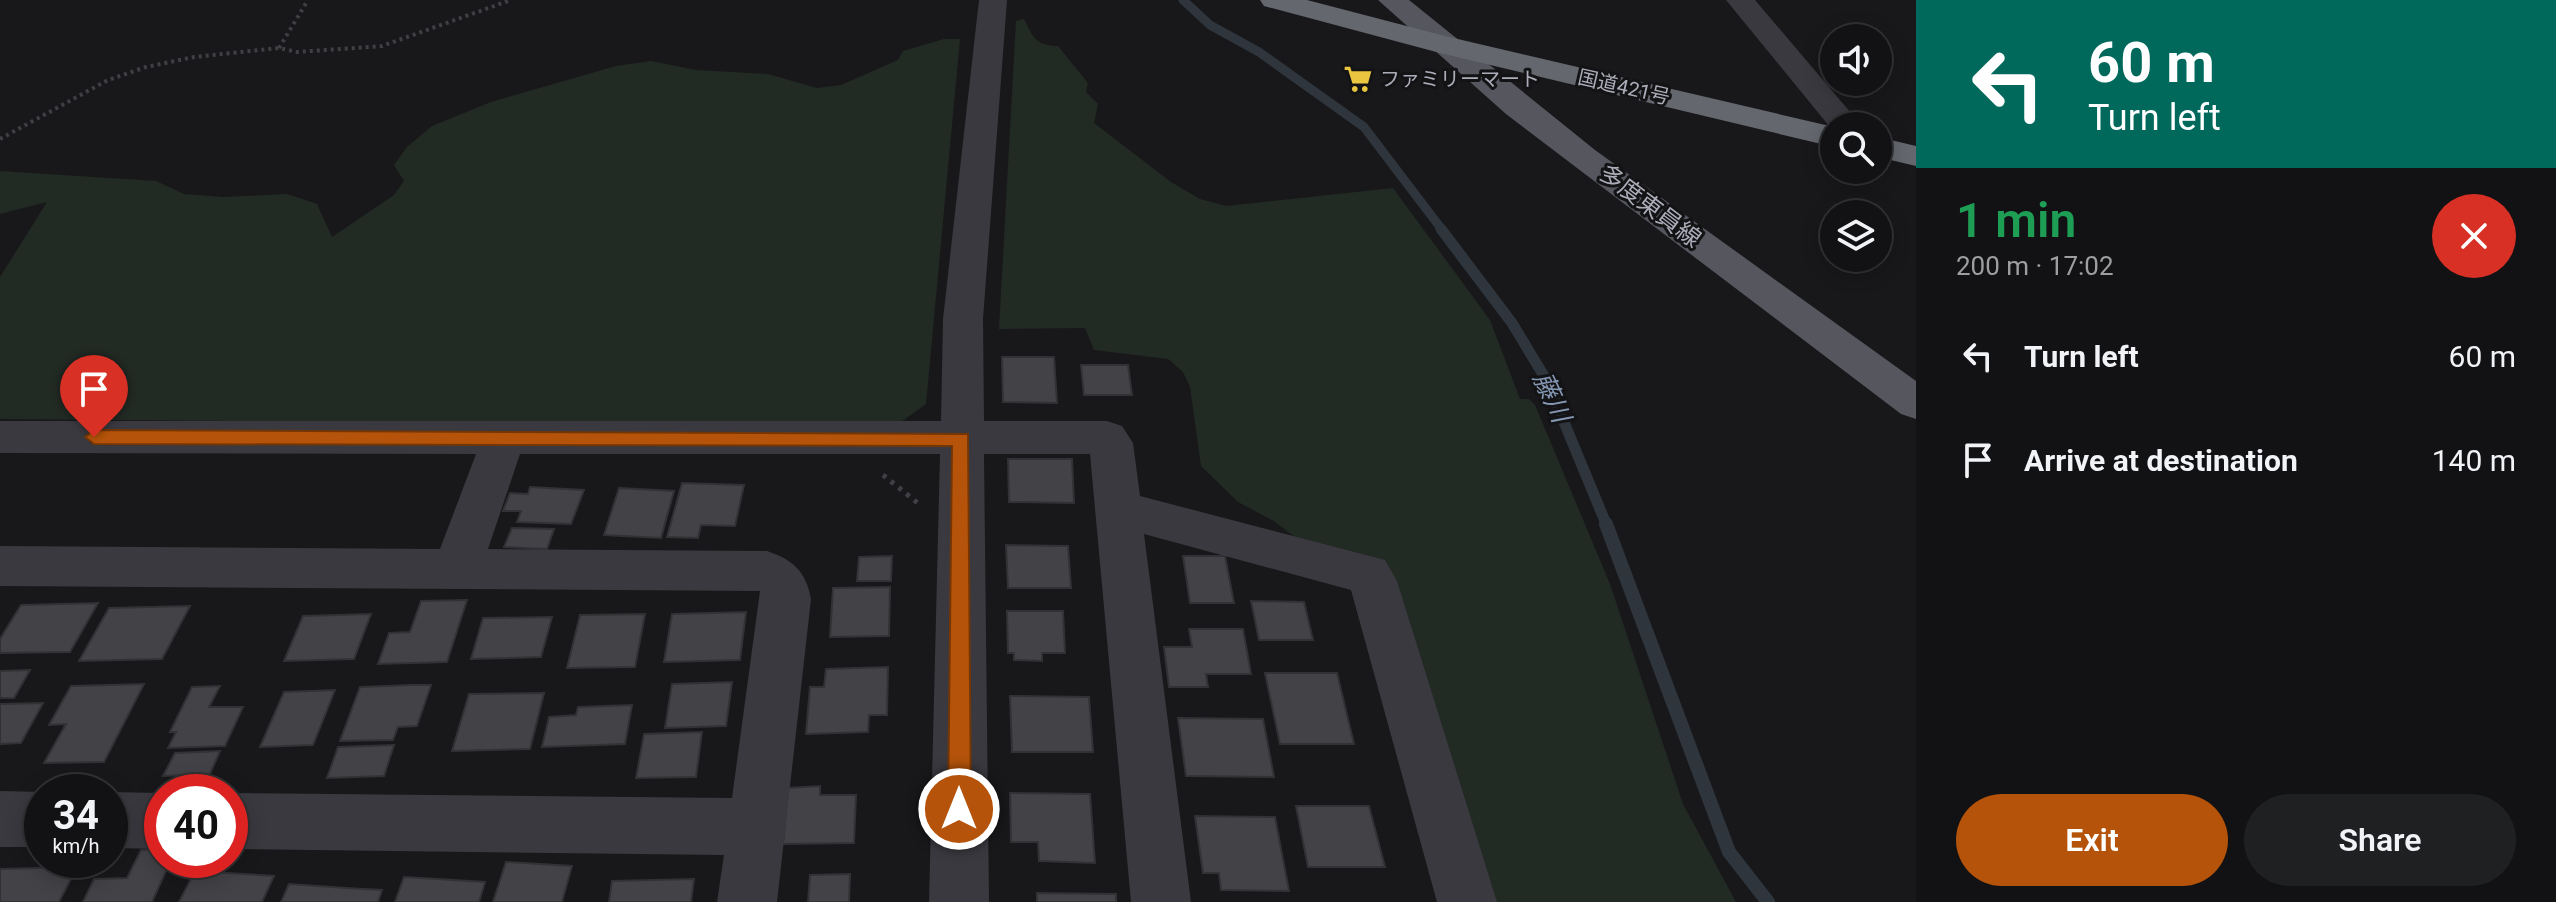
<!DOCTYPE html>
<html lang="en">
<head>
<meta charset="utf-8">
<style>
  body { margin:0; font-family:Roboto,"Noto Sans JP",sans-serif; background:#1f2022; color:#f1f3f6; height:100vh; display:flex; flex-direction:column; font-size:30px; white-space:nowrap }
  * { box-sizing:border-box; margin:0 }
  p { font-size:26px; color:#9c9ea0 }
  .icon { flex:none; width:44px; height:44px; fill:none; stroke:currentColor; stroke-width:2; stroke-linecap:round; stroke-linejoin:round }
  .map { position:relative; flex:1; overflow:hidden }
  .details { display:flex; flex-direction:column; background:#121214; width:640px }
  .details>* { flex:none }
  .banner { background:#00695c; color:#fff; overflow:hidden }
  .controls { position:absolute; left:1820px; top:24px; display:grid; gap:16px }
  .controls a { display:grid; place-items:center; width:72px; height:72px; border-radius:50%; background:#121214; box-shadow:0 4px 20px #0003,0 0 0 2px #313234; font-size:40px }
  .speed { position:absolute; left:24px; top:774px; display:flex; gap:16px; font-size:40px; font-weight:700; text-align:center }
  .speed>* { display:grid; place-content:center; width:104px; height:104px; border-radius:50%; background:#121214; box-shadow:0 4px 20px #0003,0 0 0 2px #313234; line-height:1 }
  .speed small { font-size:20px; font-weight:400 }
  .speed .limit { border:12px solid #d22; background:#fff; color:#111 }
  .pin { position:absolute; display:grid; place-items:center; width:68px; height:68px; color:#fff; margin:-82px -34px; border-radius:50% 50% 50% 0; rotate:-45deg; box-shadow:0 0 8px #0007 }
  .pin .icon { rotate:45deg }
  .me { position:absolute; width:88px; margin:-44px; rotate:0deg; stroke-linejoin:round; filter:drop-shadow(0 0 6px #0008) }
  .turn { display:flex; align-items:center; gap:28px; height:168px; padding:0 40px; font-size:36px }
  .turn .icon { width:104px; height:104px; stroke-width:2.5 }
  .turn b { display:block; font-size:56px; line-height:68px }
  .round { display:grid; place-items:center; flex:none; width:84px; height:84px; border-radius:42px; background:#1f2022 }
  .summary { display:flex; align-items:center; justify-content:space-between; height:136px; padding:0 40px }
  h1 { font-size:48px; font-weight:600; line-height:60px; color:#1e9e55 }
  .button { display:flex; gap:16px; margin-top:auto; padding:16px 40px }
  .button a { flex:1; height:92px; border-radius:48px; background:#b45309; color:#fff; font-size:32px; font-weight:600; line-height:92px; text-align:center }
  .button a+a { background:#1f2022; color:#f1f3f6 }
  ul { padding:0; list-style:none }
  li { display:flex; align-items:center; gap:24px; height:104px; padding:0 40px }
  li div { flex:1 }
  li b { display:block; font-size:30px }
  li em { font-style:normal }
  main { display:flex; flex:1; min-height:0 }
  .map>svg:first-child { display:block }
</style>
</head>
<body>
<main>
<div class="map">
<svg width="1916" height="902" viewBox="0 0 1916 902">
  <rect width="100%" height="100%" fill="#18181a"/>
  <path fill="#222a24" d="M1024 19C1033 37 1036 46 1058 46L1088 83 1086 92 1098 104 1094 123 1171 182 1200 199 1226 206 1393 188 1490 320 1520 399H1529L1535 405 1610 584 1683 804 1736 902H1490L1391 572 1306 546 1274 521 1238 502 1201 466 1190 387 1183 372 1168 359 1094 350 1085 328 999 329 1016 21Z
    M944 39H960L926 404 894 427 0 419V277L47 202 0 214V171L156 181 184 194 223 197 287 194 317 204 332 237 394 195 404 181 394 165 407 147 432 126 491 102 616 66 651 61 696 70 768 74 817 88 841 85 898 60 903 51Z"/>
  <g fill="none" stroke-linecap="round" stroke-linejoin="round">
    <path stroke="#2e353d" stroke-width="9" d="M1183 0 1210 25 1259 52 1364 127 1443 231"/>
    <path stroke="#2e353d" stroke-width="11" d="M1441 229 1512 323 1547 381 1607 526"/>
    <path stroke="#2e353d" stroke-width="14" d="M1606 524 1729 852 1768 902"/>
  </g>
  <path fill="#424247" stroke="#323236" stroke-width="2" d="M1002 357H1054L1057 403 1003 402Z
    M1081 365H1128L1132 395H1084Z
    M1008 459H1072L1074 503 1009 502Z
    M682 483 744 485 735 526 701 525 698 538 667 537Z
    M530 487 584 490 571 524 517 522 521 511H503L510 493 528 494Z
    M619 488 674 491 661 538 604 535Z
    M512 528 554 529 547 549 504 547Z
    M1006 545 1068 546 1071 588H1008Z
    M892 556 891 581H857L859 557Z
    M1183 556H1225L1234 603H1190Z
    M890 587 889 636 830 637 833 588Z
    M467 600 447 662 378 664 389 633 410 632 421 601Z
    M1251 601 1304 602 1313 640H1259Z
    M98 603 70 652 0 653V639L21 605Z
    M190 606 162 659 79 661 109 608Z
    M1007 611H1063L1065 653H1042V661L1014 660V653H1008Z
    M746 612 740 660 664 662 672 614Z
    M371 614 354 659 284 661 303 616Z
    M645 614 635 667 567 668 580 615Z
    M552 617 541 657 471 659 483 618Z
    M1189 629H1243L1251 674H1206L1208 687H1169L1164 647H1192Z
    M888 667 887 715H869L868 732 806 734 810 687H824L826 669Z
    M30 670 14 698H0V671Z
    M1265 673H1337L1354 744H1280Z
    M732 682 726 726 665 728 672 684Z
    M144 684 104 762 44 763 66 724 49 725 71 686Z
    M412 685H431L417 726 398 727 393 740 340 741 360 687Z
    M220 686 209 707H243L225 746 168 748 176 732H170L192 687Z
    M335 690 313 745 260 747 284 692Z
    M544 693 530 749 452 751 469 694Z
    M1010 696 1089 697 1093 752H1012Z
    M43 703 21 743 0 744V704Z
    M632 705 625 744 542 747 549 717 576 715 578 707Z
    M1178 718 1263 719 1274 777 1186 776Z
    M702 732 696 777 636 778 644 734Z
    M394 745 384 776 327 778 338 747Z
    M220 751 210 774 163 776 175 753Z
    M820 786V795H856L854 843 783 844 788 788Z
    M1010 793 1090 794 1095 863 1039 861 1038 842H1011Z
    M1296 806H1369L1385 867H1308Z
    M1195 816 1275 817 1289 891 1221 890 1219 873H1203Z
    M141 850H162V860H171L152 902H83L94 879 127 878Z
    M506 862 572 866 562 902H493Z
    M77 867 59 902H0V869Z
    M195 871 274 876 262 902H179Z
    M850 874 849 902H808L810 875Z
    M404 877 485 882 479 902H395Z
    M694 879 691 902H609L612 881Z
    M289 884 346 888 382 890 378 902H281Z
    M1037 893 1116 894V902H1037Z"/>
  <g fill="none" stroke-linecap="round" stroke-linejoin="round">
    <path stroke="#3f4046" stroke-width="4" stroke-dasharray="3 4" stroke-linecap="butt" d="M279 48 308 0
      M0 139 108 80 146 67 194 57 279 48 297 52 382 46 511 0"/>
    <path stroke="#3f4046" stroke-width="5" stroke-dasharray="4 6" stroke-linecap="butt" d="M883 475 919 504"/>
    <path fill="#39393f" fill-rule="evenodd" d="M979 0H1007L983 319 984 421H1107L1122 426 1133 443 1140 496 1385 560 1397 581 1497 902H1437L1351 590 1144 534 1191 902H1131L1090 454H984L989 902H929L940 454H520L488 549 767 551C793 560 806 571 811 599L777 902H717L724 855 230 849V793L732 798 760 591 0 586V546L440 549 476 454 0 453V421H941L943 319Z
      M1726 0H1755L1862 126H1834V132Z
      M0 791 45 792 42 847H0Z
      M110 792 162 793V849L110 848Z"/>
    <path fill="#55565e" fill-rule="evenodd" d="M1378 0H1409L1595 150 1916 381V419L1901 414 1506 114Z"/>
    <path fill="#65676f" fill-rule="evenodd" d="M1260 0H1307L1445 36 1834 127V147L1440 53 1264 6Z
      M1878 137 1916 146V166L1878 157Z"/>
  </g>
  <path fill="#b45309" stroke="#753606" stroke-width="2" d="M94 430 968 434 971 809 967 818 959 821 951 818 948 809 952 446 94 444 85 437Z"/>
  <defs>
    <symbol id="supermarket-bare" viewBox="-9 -9 18 18"><path d="M-6-5.5h2.5l.6 2H6L4.5 2H-2.5L-4.4-4H-6ZM-1.5 3.2a1.3 1.3 0 1 0 .1 0ZM3 3.2a1.3 1.3 0 1 0 .1 0Z" fill="#e9c540" stroke="#131315" stroke-width="2.5" paint-order="stroke"/></symbol>
  </defs>
  <g fill-rule="evenodd">
    <use href="#supermarket-bare" x="1338" y="59" width="40" height="40"/>
  </g>
  <g text-anchor="middle" stroke-width="6" stroke-linejoin="round" paint-order="stroke">
    <g font-size="20" fill="#abadb9" stroke="#131315" text-anchor="start">
      <text x="1380" y="86">ファミリーマート</text>
    </g>
    <g font-size="20" fill="#abadb9" stroke="#131315">
      <text transform="translate(1624 87) rotate(13)" y="7">国道421号</text>
    </g>
    <g font-size="24" fill="#abadb9" stroke="#131315">
      <text transform="translate(1650 206) rotate(37)" y="8">多度東員線</text>
    </g>
    <g font-size="26" font-style="italic" fill="#8497b2" stroke="#131315">
      <text transform="translate(1552 397) rotate(65)" y="9">藤川</text>
    </g>
  </g>
</svg>
<div class="controls">
<a><svg class="icon" aria-label="sound" viewBox="0 0 24 24"><path d="M4 9h4l5-4v14l-5-4H4zM17 9q2 3 0 6"/></svg></a>
<a><svg class="icon" aria-label="search" viewBox="0 0 24 24"><circle cx="10" cy="10" r="6"/><path d="M15 15l6 6"/></svg></a>
<a><svg class="icon" aria-label="layers" viewBox="0 0 24 24"><path d="M12 4l9 5-9 5-9-5zM3 14l9 5 9-5"/></svg></a>
</div>
<div class="speed"><div>34<small>km/h</small></div><div class="limit">40</div></div>
<div class="pin" style="left:94px;top:437px;background:#d93025"><svg class="icon" aria-label="arrive" viewBox="0 0 24 24"><path d="M6 21V4h12l-3 4 3 4H6"/></svg></div>
<svg class="me" style="left:959px;top:809px" viewBox="-20 -20 40 40"><circle r="17" fill="#b45309" stroke="#fff" stroke-width="3"/><path d="M0-11L8 9 0 5-8 9z" fill="#fff"/></svg>
</div>
<section class="details">
<div class="banner">
<div class="turn"><svg class="icon" aria-label="left" viewBox="0 0 24 24"><path d="M17 20v-9H6M10 6l-5 5 5 5"/></svg><div><b>60 m</b>Turn left</div></div>
</div>
<div class="summary"><div><h1>1 min</h1><p>200 m · 17:02</p></div><a class="round" style="background:#d93025;color:#fff"><svg class="icon" aria-label="close" viewBox="0 0 24 24"><path d="M6 6l12 12M18 6L6 18"/></svg></a></div>
<ul>
<li><svg class="icon" aria-label="left" viewBox="0 0 24 24"><path d="M17 20v-9H6M10 6l-5 5 5 5"/></svg><div><b>Turn left</b></div><em>60 m</em></li>
<li><svg class="icon" aria-label="arrive" viewBox="0 0 24 24"><path d="M6 21V4h12l-3 4 3 4H6"/></svg><div><b>Arrive at destination</b></div><em>140 m</em></li>
</ul>
<div class="button"><a>Exit</a><a>Share</a></div>
</section>
</main>
</body>
</html>
